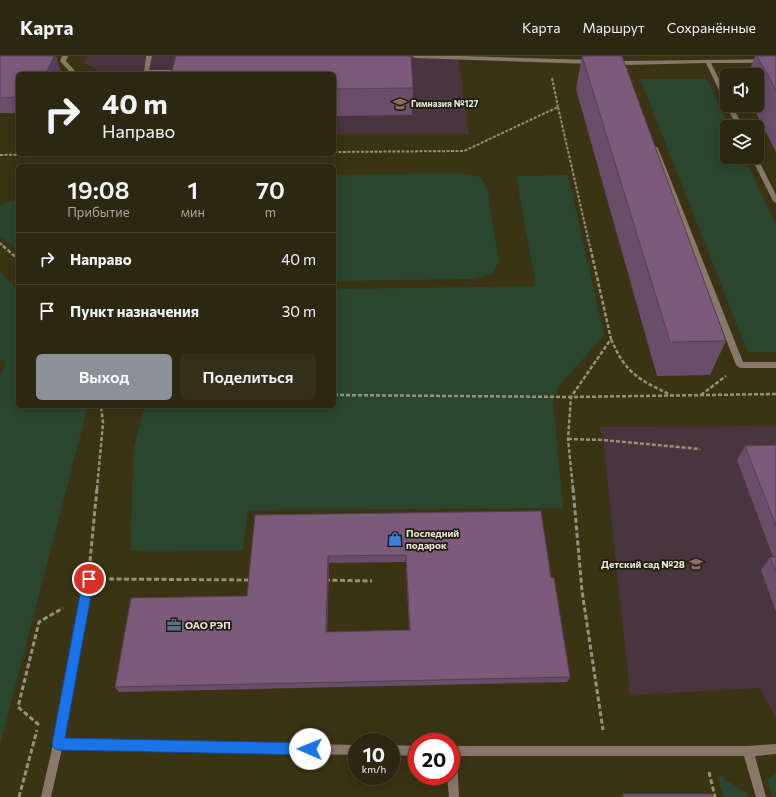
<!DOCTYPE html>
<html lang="ru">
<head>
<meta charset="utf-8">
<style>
  body { margin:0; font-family:Commissioner,sans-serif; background:#342f19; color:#f1f3f6; height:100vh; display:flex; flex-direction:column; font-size:15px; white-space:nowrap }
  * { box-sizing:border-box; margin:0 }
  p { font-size:13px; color:#a6a59f }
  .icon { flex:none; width:22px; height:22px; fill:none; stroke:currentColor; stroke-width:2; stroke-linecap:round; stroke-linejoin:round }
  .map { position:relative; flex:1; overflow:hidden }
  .drawer { position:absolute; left:16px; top:108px; width:320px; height:244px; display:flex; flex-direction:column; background:#2c2710; border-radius:6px; box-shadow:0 2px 10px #0003,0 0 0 1px #484430 }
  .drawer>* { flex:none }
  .hud { position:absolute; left:16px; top:16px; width:320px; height:84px; border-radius:6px; box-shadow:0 2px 10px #0003,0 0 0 1px #484430; background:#2c2710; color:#f1f3f6; overflow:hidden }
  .tools { position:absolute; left:720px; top:12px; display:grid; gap:8px }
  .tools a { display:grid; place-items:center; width:44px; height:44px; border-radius:6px; background:#2c2710; box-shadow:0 2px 10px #0003,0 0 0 1px #484430; font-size:20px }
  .speed { position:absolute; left:348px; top:677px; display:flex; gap:8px; font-size:20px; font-weight:700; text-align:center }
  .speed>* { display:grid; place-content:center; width:52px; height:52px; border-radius:50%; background:#2c2710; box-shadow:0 2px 10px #0003,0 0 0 1px #484430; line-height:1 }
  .speed small { font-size:10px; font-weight:400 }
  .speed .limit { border:6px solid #d22; background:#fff; color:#111 }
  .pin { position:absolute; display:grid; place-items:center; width:34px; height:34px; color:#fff; margin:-17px; border:2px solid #fff; border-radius:50%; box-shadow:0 1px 4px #0007 }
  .me { position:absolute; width:44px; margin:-22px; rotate:271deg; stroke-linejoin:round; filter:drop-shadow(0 0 3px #0008) }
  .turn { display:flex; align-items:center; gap:14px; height:84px; padding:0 20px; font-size:18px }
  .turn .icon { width:52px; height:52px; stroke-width:2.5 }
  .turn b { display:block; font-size:28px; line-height:34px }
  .eta { display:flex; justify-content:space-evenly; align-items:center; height:68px; text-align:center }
  .eta b { font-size:24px; font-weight:600; line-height:28px }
  .action { display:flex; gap:8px; margin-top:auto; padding:8px 20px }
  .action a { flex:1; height:46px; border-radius:6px; background:#8c9099; color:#fff; font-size:16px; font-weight:600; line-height:46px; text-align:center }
  .action a+a { background:#342f19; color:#f1f3f6 }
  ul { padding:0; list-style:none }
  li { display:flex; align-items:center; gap:12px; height:52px; padding:0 20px; border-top:1px solid #484430 }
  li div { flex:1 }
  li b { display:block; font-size:15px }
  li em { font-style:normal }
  header { display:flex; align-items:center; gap:24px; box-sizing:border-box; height:56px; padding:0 20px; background:#2c2710; border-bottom:1px solid #484430 }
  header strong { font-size:19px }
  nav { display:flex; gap:22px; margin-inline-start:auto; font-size:14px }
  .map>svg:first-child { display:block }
</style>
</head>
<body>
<header>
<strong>Карта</strong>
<nav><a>Карта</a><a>Маршрут</a><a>Сохранённые</a></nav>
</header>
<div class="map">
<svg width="776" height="741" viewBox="0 0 776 741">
  <rect width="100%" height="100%" fill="#3a3415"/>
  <path fill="#48353e" d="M87 0H458L469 78H334V18H105L84 7Z
    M776 370V662L760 632 630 639 603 384 599 371Z"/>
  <path fill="#2a462f" d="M640 23H707L730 71H727V101H744L776 168V296H748Z
    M460 117 479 120 487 131 499 205 493 218 471 223 334 225V119Z
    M568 119 604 279 560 329 553 344 563 452 248 454 243 494 130 495 134 391 145 350H334V233L536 230 516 120Z
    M18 143V193L0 180V149Z
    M0 216 18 235V350H88L0 689V321L6 305 0 304Z
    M776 717V741H772L767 724Z
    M717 718 746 737 747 741H723Z"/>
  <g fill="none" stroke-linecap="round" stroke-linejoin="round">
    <path stroke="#959179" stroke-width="2" stroke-dasharray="3 1.5" stroke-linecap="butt" d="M552 22 558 51
      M334 96 464 95 558 51 590 191
      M0 99 48 98
      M0 187 4 191"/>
    <path stroke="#959179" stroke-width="2.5" stroke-dasharray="4 2" stroke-linecap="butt" d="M3 190 18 203
      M611 283C626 318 638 323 671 339
      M334 339 571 341 776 338
      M701 339 726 320
      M568 383 603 384 700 393
      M97 433 103 367 101 350
      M573 433 568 383 571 341 611 283 590 190"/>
    <path stroke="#959179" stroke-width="3" stroke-dasharray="5 2.5" stroke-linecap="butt" d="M573 432 582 535 603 674
      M90 505 97 432
      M109 523 252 524
      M325 524 372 525
      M39 669 18 651 39 566 63 552
      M709 716 715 741
      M19 741 37 674"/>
    <path fill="#877869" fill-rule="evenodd" d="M62 0H68L66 5 75 15V18H69V15L60 5Z
      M146 0H152L149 14H182L185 16 182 18 144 17Z
      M412 0H461L591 4 594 6 591 8 415 2Z
      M776 3V7H711L727 39V47L724 45 706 7 625 9 628 14 625 16 622 14 619 7 622 5Z
      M727 48V49H732L743 71H737L726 49Z
      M655 90 658 92 743 306H776V312H740L736 309 652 92Z
      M751 101H757L776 139V147L773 145Z
      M89 519 92 520 94 523 64 683 357 689V699L62 693 51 741H41L53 688 84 523 86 520Z
      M776 688V698L755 700 766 741H756L744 700H457L459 741H449L447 720H451V690H748Z
      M391 689 417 690V700L391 699Z"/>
  </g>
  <path fill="#6a4d69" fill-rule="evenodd" d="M0 0H56L60 14 58 18H18V57H0Z
    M582 0 726 285 710 319 657 320 576 33Z
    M755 0H776V96L752 49H757V19H748Z
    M334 18 413 32 412 59 334 60Z
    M776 389V556L761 514 770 501H773L737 404 745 390Z
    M255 459 551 522 570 621 567 626 119 636 115 631 247 540ZM406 506 409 574 327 576 329 507Z"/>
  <path fill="#563f55" d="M54 0H56L60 14 58 18H46Z
    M328 500 329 507 327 582 326 576Z"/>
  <path fill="#7b5a7a" stroke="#563f55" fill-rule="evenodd" d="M0 0H54L46 18H18V41L0 42Z
    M176 0H411L413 32 334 33V18H171Z
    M582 0H622L726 285 670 286Z
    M757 0H776V34Z
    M776 389V470L745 390Z
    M541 455 551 522H554L570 621 115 631 131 542 247 540 255 459ZM406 499 410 574 326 576 328 500Z
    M770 501H776V516Z
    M623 738H712L713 741H623Z"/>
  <path fill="#1a73e8" stroke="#114b97" d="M89 518 92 520 94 523 65 682 310 687 314 689 316 693 314 697 310 699 58 694 54 692 52 688 83 523 85 520Z"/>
  <defs>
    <symbol id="school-bare" viewBox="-9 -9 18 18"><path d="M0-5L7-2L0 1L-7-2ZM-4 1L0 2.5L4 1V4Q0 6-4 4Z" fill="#8d6e63" stroke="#1e1c0f" stroke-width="2.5" paint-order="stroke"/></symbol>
    <symbol id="shop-bare" viewBox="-9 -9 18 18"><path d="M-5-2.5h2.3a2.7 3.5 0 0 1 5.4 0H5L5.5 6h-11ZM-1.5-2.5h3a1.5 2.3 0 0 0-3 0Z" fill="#3f7fe0" stroke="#1e1c0f" stroke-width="2.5" paint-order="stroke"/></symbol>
    <symbol id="office-bare" viewBox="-9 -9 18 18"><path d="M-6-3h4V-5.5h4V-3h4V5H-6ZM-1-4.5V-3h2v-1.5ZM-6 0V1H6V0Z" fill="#5c6f8a" stroke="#1e1c0f" stroke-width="2.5" paint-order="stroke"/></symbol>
  </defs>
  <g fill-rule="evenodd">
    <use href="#school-bare" x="390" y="38" width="20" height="20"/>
    <use href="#shop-bare" x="385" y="473" width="20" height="20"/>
    <use href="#school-bare" x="686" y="498" width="20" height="20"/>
    <use href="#office-bare" x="164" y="559" width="20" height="20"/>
  </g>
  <g text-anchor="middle" stroke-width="3.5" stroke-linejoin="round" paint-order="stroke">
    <g font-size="9" font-weight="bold" fill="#e9e6d4" stroke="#1e1c0f" text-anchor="start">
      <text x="411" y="51">Гимназия №127</text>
    </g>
    <g font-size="10" font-weight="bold" fill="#e9e6d4" stroke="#1e1c0f" text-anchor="start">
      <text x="406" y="481">Последний<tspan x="406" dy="12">подарок</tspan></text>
      <text x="685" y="512" text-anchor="end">Детский сад №28</text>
      <text x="185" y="573">ОАО РЭП</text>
    </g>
  </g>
</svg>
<div class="tools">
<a><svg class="icon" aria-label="sound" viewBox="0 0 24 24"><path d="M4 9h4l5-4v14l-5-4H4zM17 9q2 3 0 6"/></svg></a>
<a><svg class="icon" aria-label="layers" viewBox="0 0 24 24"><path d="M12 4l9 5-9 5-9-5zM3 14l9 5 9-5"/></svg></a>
</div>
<div class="speed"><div>10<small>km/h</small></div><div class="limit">20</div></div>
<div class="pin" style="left:89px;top:523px;background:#d93025"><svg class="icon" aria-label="arrive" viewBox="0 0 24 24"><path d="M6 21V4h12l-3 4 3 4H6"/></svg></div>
<svg class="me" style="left:310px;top:693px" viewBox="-20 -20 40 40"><circle r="19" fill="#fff"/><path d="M0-13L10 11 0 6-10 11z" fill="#1a73e8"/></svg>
<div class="hud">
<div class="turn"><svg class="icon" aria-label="right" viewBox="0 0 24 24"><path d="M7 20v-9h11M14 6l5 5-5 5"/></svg><div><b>40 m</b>Направо</div></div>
</div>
<section class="drawer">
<div class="eta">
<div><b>19:08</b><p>Прибытие</p></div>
<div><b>1</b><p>мин</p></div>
<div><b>70</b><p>m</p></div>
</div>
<ul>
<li><svg class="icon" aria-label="right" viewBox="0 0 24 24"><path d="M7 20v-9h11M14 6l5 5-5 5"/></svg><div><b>Направо</b></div><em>40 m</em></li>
<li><svg class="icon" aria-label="arrive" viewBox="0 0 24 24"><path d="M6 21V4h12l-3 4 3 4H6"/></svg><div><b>Пункт назначения</b></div><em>30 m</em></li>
</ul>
<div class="action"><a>Выход</a><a>Поделиться</a></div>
</section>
</div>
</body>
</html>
